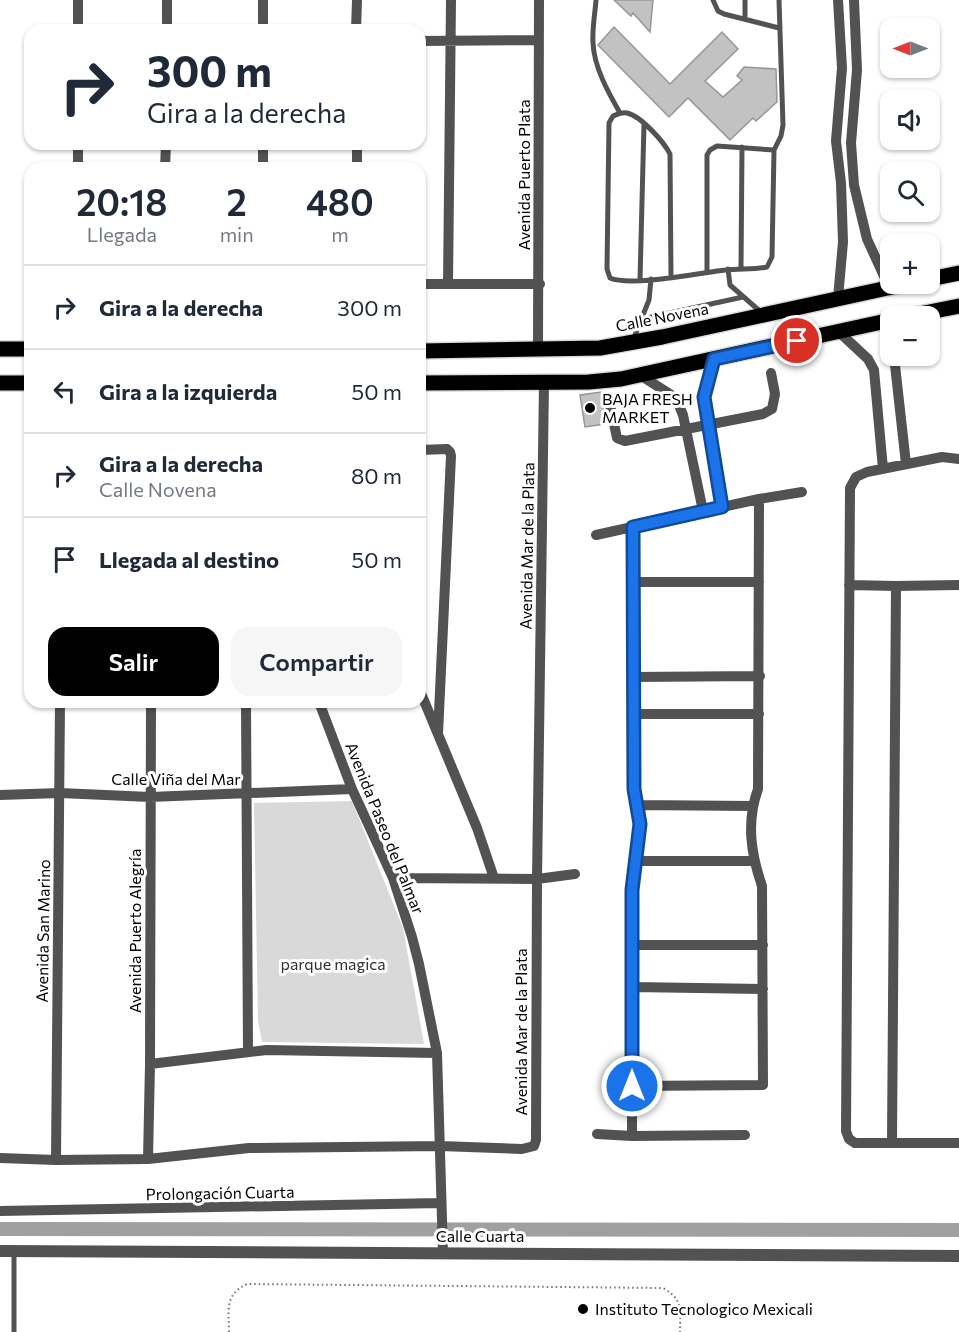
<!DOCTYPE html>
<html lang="es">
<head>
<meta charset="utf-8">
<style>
  body { margin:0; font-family:Commissioner,sans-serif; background:#f6f6f7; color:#1f2937; height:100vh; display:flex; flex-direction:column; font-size:22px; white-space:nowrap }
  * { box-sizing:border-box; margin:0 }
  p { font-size:20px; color:#747a83 }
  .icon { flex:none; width:33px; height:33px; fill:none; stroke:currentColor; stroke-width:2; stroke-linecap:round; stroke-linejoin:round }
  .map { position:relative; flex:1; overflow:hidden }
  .details { position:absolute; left:24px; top:162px; width:402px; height:546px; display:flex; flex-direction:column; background:#fff; border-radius:18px; box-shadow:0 2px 4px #0004 }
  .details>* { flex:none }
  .guide { position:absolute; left:24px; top:24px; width:402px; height:126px; border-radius:18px; box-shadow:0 2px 4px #0004; background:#fff; color:#1f2937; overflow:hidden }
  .needle { width:39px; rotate:270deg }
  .controls { position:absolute; left:880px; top:18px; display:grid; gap:12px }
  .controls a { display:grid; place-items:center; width:60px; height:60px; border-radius:12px; background:#fff; box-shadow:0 2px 4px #0004; font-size:30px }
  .pin { position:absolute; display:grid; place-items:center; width:51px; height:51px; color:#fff; margin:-26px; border:3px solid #fff; border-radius:50%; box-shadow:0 2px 6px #0007 }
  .me { position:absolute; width:66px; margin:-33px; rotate:0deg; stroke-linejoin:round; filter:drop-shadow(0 0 4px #0008) }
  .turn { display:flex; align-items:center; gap:21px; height:126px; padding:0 24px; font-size:27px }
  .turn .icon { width:78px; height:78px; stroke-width:2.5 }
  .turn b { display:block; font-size:42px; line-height:51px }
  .eta { display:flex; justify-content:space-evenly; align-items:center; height:102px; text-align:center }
  .eta b { font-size:36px; font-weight:600; line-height:42px }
  .action { display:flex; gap:12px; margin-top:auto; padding:12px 24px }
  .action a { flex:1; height:69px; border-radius:18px; background:#000; color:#fff; font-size:24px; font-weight:600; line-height:69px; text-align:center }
  .action a+a { background:#f6f6f7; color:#1f2937 }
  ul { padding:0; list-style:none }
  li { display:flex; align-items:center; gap:18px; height:84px; padding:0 24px; border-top:2px solid #e0e1e3 }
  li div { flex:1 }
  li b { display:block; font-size:22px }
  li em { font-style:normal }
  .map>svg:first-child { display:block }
</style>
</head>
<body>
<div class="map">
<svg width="959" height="1332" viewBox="0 0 959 1332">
  <rect width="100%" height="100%" fill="#fff"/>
  <path fill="#d9d9d9" d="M352 801 403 928 424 1044 262 1042 258 1021 254 803Z"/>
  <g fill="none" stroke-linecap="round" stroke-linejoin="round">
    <path stroke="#a0a0a0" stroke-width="14" d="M0 1229 959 1230"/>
  </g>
  <path fill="#c2c2c2" stroke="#969696" stroke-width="1.5" d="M614 0H653L650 32 633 13 631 16Z
    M614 27 670 84 722 32 738 49 705 81 723 97 742 80 737 76 744 67 776 69 777 102 756 121 753 118 730 140 688 98 669 117 598 45Z
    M601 392 605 424 585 427 580 395Z"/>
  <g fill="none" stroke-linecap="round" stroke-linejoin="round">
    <defs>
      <path id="primary" d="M930 279 959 273
        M909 316 959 306
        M0 349H30
        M420 351 600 348 662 337 906 284
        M0 383H30
        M420 383 589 382 621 379 891 320"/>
    </defs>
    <use href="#primary" stroke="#dbdbdb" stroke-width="18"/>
    <path stroke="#747474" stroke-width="2" stroke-dasharray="1.5 3" stroke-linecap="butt" d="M229 1332C229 1310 224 1295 247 1284L663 1288C684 1300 680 1310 680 1332"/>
    <path stroke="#525252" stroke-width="5" d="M596 0C595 14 592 29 593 43 594 67 608 92 620 113
      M713 0 718 11 724 14 779 28
      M745 19V0
      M774 150 781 136 783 125 779 0
      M728 269 730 285 762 313
      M741 269 742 147
      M671 277 670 154C664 142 641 116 627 113 622 112 618 114 613 116L609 123 607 269 610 278C631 287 700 273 725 270 739 268 754 270 767 267L772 257 774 150 717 146 710 150 707 155V272
      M640 280 644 124
      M642 319 743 297
      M633 340 649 300 651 279
      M14 1252V1332"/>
    <path stroke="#525252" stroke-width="10" d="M167 0V30
      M838 0 842 68 836 141 841 183 843 242 838 298
      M854 0 857 70 851 143 854 185 867 239 889 287
      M78 30V0
      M263 30V0
      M356 30 357 0
      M420 41 539 40
      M78 144V168
      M357 144V168
      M165 168 166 144
      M263 168V144
      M420 284H540
      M448 284 451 0
      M839 332 868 359 874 370 883 469
      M538 350 539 0
      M894 356 906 464
      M714 359 704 397 722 507
      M640 375 676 398 683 415 703 511
      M610 405 617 438 625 441 763 414 772 409 775 394 771 373
      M420 450 447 449 450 452 451 456 438 734
      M959 459 942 457 867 472 856 477 850 488 846 1131 849 1139 855 1143H959
      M759 499 802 492
      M596 535 759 499 758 789C746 822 751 854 762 886L763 1085 632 1086
      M634 582H759
      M849 585 896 586
      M634 677 760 676
      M420 691 477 828 494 878
      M246 702 248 1051
      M319 702 352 789 393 878 412 937 419 964 437 1053 443 1252
      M634 714H759
      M0 795 60 793 150 797 352 789
      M636 805 752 806
      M636 861H753
      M393 878 537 879 575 874
      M632 945H763
      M632 987 763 989
      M150 1064 267 1050 437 1053
      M597 1134 632 1136 745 1135
      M632 1136V890L640 824 634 789 633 527
      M892 1143 896 586 959 585
      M0 1158 56 1160 148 1159 249 1148 440 1146 522 1149 534 1146 536 1140 537 879 544 383
      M148 1159 150 1064 151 702
      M56 1160 60 702
      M0 1211 441 1203"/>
    <path stroke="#525252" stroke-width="12" d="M0 1251 959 1256"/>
    <use href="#primary" stroke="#000" stroke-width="15"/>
  </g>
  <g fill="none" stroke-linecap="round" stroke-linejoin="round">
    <defs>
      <path id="route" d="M632 1086V890L640 824 634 789 633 527 722 507 704 397 714 359 797 341"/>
    </defs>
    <use href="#route" stroke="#114b97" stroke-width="15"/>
    <use href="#route" stroke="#1a73e8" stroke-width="10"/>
  </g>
  <g fill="#000" stroke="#fff" stroke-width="2">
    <circle cx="590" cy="408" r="6"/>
    <circle cx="583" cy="1309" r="6"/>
  </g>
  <g text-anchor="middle" stroke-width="6" stroke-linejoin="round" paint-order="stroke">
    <g font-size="16" fill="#000" stroke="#fff">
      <text transform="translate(524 175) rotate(-90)" y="6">Avenida Puerto Plata</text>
      <text transform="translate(662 317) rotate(-11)" y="6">Calle Novena</text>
      <text transform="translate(527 546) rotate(-89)" y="6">Avenida Mar de la Plata</text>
      <text x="176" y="785">Calle Viña del Mar</text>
      <text transform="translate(385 828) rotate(68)" y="6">Avenida Paseo del Palmar</text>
      <text transform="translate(43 931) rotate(-89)" y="6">Avenida San Marino</text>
      <text transform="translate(135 931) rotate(-90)" y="6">Avenida Puerto Alegría</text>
      <text transform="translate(521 1032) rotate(-90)" y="6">Avenida Mar de la Plata</text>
      <text transform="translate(220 1193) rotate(-1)" y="6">Prolongación Cuarta</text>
      <text x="480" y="1242">Calle Cuarta</text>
    </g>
    <g font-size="16" fill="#000" stroke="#fff" text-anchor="start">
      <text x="602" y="405">BAJA FRESH<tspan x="602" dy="18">MARKET</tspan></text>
      <text x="595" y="1315">Instituto Tecnologico Mexicali</text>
    </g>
    <g font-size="16" fill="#303030" stroke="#fff">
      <text x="333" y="970">parque magica</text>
    </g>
  </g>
</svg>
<div class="controls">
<a><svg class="needle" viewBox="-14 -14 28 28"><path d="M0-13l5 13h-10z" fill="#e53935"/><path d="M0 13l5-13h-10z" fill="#747a83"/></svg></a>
<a><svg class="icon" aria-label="sound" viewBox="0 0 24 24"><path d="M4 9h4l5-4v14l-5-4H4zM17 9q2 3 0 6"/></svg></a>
<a><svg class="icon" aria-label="search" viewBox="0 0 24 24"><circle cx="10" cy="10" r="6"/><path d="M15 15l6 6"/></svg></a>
<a>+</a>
<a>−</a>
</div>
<div class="pin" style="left:797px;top:341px;background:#d93025"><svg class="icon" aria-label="arrive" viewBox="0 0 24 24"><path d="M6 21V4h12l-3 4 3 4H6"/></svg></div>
<svg class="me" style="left:632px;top:1086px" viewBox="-20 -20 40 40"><circle r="17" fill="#1a73e8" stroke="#fff" stroke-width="3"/><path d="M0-11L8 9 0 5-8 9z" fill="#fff"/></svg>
<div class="guide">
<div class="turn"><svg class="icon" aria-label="right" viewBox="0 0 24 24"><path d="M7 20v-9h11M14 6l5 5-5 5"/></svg><div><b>300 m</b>Gira a la derecha</div></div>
</div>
<section class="details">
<div class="eta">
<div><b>20:18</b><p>Llegada</p></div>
<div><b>2</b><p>min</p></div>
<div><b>480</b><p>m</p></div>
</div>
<ul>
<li><svg class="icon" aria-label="right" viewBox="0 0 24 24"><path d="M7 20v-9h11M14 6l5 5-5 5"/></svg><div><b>Gira a la derecha</b></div><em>300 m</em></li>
<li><svg class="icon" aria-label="left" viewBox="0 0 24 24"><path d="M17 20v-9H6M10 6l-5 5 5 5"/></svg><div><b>Gira a la izquierda</b></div><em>50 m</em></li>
<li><svg class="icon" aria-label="right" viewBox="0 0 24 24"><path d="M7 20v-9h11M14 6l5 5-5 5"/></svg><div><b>Gira a la derecha</b><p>Calle Novena</p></div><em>80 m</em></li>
<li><svg class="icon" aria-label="arrive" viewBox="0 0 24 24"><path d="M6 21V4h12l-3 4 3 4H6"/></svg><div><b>Llegada al destino</b></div><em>50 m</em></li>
</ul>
<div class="action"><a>Salir</a><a>Compartir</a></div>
</section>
</div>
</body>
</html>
